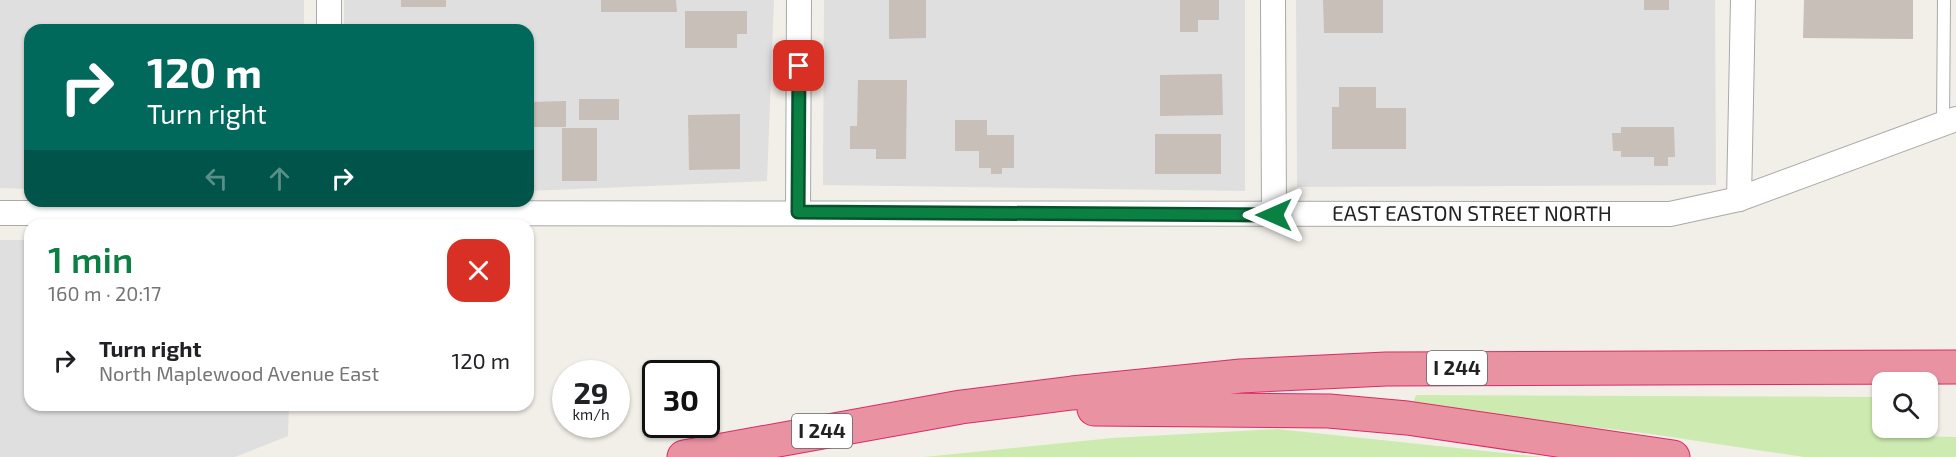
<!DOCTYPE html>
<html lang="en">
<head>
<meta charset="utf-8">
<style>
  body { margin:0; font-family:"Exo 2",sans-serif; background:#f2f2f2; color:#202124; height:100vh; display:flex; flex-direction:column; font-size:22px; white-space:nowrap }
  * { box-sizing:border-box; margin:0 }
  p { font-size:20px; color:#757577 }
  .icon { flex:none; width:33px; height:33px; fill:none; stroke:currentColor; stroke-width:2; stroke-linecap:round; stroke-linejoin:round }
  .map { position:relative; flex:1; overflow:hidden }
  .drawer { position:absolute; left:24px; top:219px; width:510px; height:192px; display:flex; flex-direction:column; background:#fff; border-radius:18px; box-shadow:0 2px 4px #0004 }
  .drawer>* { flex:none }
  .hud { position:absolute; left:24px; top:24px; width:510px; height:183px; border-radius:18px; box-shadow:0 2px 4px #0004; background:#00695c; color:#fff; overflow:hidden }
  .tools { position:absolute; left:1872px; top:372px; display:grid; gap:12px }
  .tools a { display:grid; place-items:center; width:66px; height:66px; border-radius:12px; background:#fff; box-shadow:0 2px 4px #0004; font-size:30px }
  .speed { position:absolute; left:552px; top:360px; display:flex; gap:12px; font-size:30px; font-weight:700; text-align:center }
  .speed>* { display:grid; place-content:center; width:78px; height:78px; border-radius:50%; background:#fff; box-shadow:0 2px 4px #0004; line-height:1 }
  .speed small { font-size:15px; font-weight:400 }
  .speed .limit { border:3px solid #111; border-radius:9px; background:#fff; color:#111 }
  .pin { position:absolute; display:grid; place-items:center; width:51px; height:51px; color:#fff; margin:-26px; border-radius:12px; box-shadow:0 3px 9px #0006 }
  .me { position:absolute; width:66px; margin:-33px; rotate:270deg; stroke-linejoin:round; filter:drop-shadow(0 0 4px #0008) }
  .turn { display:flex; align-items:center; gap:21px; height:126px; padding:0 24px; font-size:27px }
  .turn .icon { width:78px; height:78px; stroke-width:2.5 }
  .turn b { display:block; font-size:42px; line-height:51px }
  .lanes { display:flex; align-items:center; height:57px; padding:0 24px; background:#0003; justify-content:center; gap:30px; direction:ltr }
  .lanes .off { opacity:.35 }
  .round { display:grid; place-items:center; flex:none; width:63px; height:63px; border-radius:18px; background:#f2f2f2 }
  .headline { display:flex; align-items:center; justify-content:space-between; height:102px; padding:0 24px }
  h1 { font-size:36px; font-weight:600; line-height:45px; color:#0b8043 }
  ul { padding:0; list-style:none }
  li { display:flex; align-items:center; gap:18px; height:78px; padding:0 24px }
  li div { flex:1 }
  li b { display:block; font-size:22px }
  li em { font-style:normal }
  .map>svg:first-child { display:block }
</style>
</head>
<body>
<div class="map">
<svg width="1956" height="457" viewBox="0 0 1956 457">
  <rect width="100%" height="100%" fill="#f2efe9"/>
  <path fill="#e0dfdf" d="M0 0H304V30H30V189L0 188Z
    M344 0H774L767 181 528 191V30H344Z
    M824 0H1245V191L823 185Z
    M1296 0H1715L1716 185 1297 187Z
    M0 240H30V405H289L288 436 235 457H0Z"/>
  <path fill="#cdebb0" d="M1416 395 1882 397V428H1915V436L1956 437V457H1804L1651 434 1412 406Z
    M1277 429 1543 457H924L1112 438Z"/>
  <path fill="#c7bfb8" d="M401 0H446V7H401Z
    M601 0H676L677 12H601Z
    M889 0H926V38L889 39Z
    M1180 0H1219V20H1198V32H1180Z
    M1323 0H1383V33H1324Z
    M1644 0H1669V10H1644Z
    M1804 0H1913V39L1803 38Z
    M685 11H747V34H737V48H685Z
    M443 25V30H387V26Z
    M1222 74 1223 115 1160 116V75Z
    M858 80H907L906 159H876V149H850V126H857Z
    M1339 87H1376V108H1406V149H1332V107H1339Z
    M579 99H619V120H579Z
    M566 101V127H529V102Z
    M740 114V169L689 170 688 115Z
    M955 120H987V135H1014V168H1002V174H991V168H979V151H955Z
    M1621 127H1674L1675 157H1668V166H1654V157H1621V151H1613L1612 133H1621Z
    M562 128H597V181H562Z
    M1155 134H1221V174H1155Z"/>
  <g fill="none" stroke-linecap="round" stroke-linejoin="round">
    <defs>
      <path id="service" d="M1943 123 1944 0"/>
      <g id="minor">
        <path d="M1273 0 1274 215"/>
        <path d="M329 30V0"/>
        <path d="M1739 199 1743 0"/>
        <path d="M798 212 799 0"/>
        <path id="s1" d="M0 213 1670 214 1739 199 1956 119"/>
      </g>
      <path id="motorway" d="M1094 409 1329 411 1407 418 1673 457
        M684 457 961 407 1072 393 1241 376 1386 369 1956 367"/>
    </defs>
    <use href="#service" stroke="#a9a9a9" stroke-width="14"/>
    <use href="#minor" stroke="#a9a9a9" stroke-width="26"/>
    <use href="#motorway" stroke="#dc2a67" stroke-width="35"/>
    <use href="#service" stroke="#fff" stroke-width="12"/>
    <use href="#minor" stroke="#fff" stroke-width="24"/>
    <use href="#motorway" stroke="#e892a2" stroke-width="33"/>
  </g>
  <g fill="none" stroke-linecap="round" stroke-linejoin="round">
    <defs>
      <path id="route" d="M799 66 798 212 1274 215"/>
    </defs>
    <use href="#route" stroke="#07532c" stroke-width="15"/>
    <use href="#route" stroke="#0b8043" stroke-width="10"/>
  </g>
  <g text-anchor="middle" stroke-width="4.5" stroke-linejoin="round" paint-order="stroke">
    <g fill="#fff" stroke="#646464" stroke-width="1.5">
      <rect x="1427" y="351" width="60" height="34" rx="4.5"/>
      <rect x="792" y="414" width="60" height="34" rx="4.5"/>
    </g>
    <g font-size="20" font-weight="bold" fill="#222">
      <text x="1457" y="375">I 244</text>
      <text x="822" y="438">I 244</text>
    </g>
    <g font-size="21" fill="#222" stroke="#fff">
      <text dy="7" stroke="none"><textPath href="#s1" startOffset="1472">EAST EASTON STREET NORTH</textPath></text>
    </g>
  </g>
</svg>
<div class="tools">
<a><svg class="icon" aria-label="search" viewBox="0 0 24 24"><circle cx="10" cy="10" r="6"/><path d="M15 15l6 6"/></svg></a>
</div>
<div class="speed"><div>29<small>km/h</small></div><div class="limit">30</div></div>
<div class="pin" style="left:799px;top:66px;background:#d93025"><svg class="icon" aria-label="arrive" viewBox="0 0 24 24"><path d="M6 21V4h12l-3 4 3 4H6"/></svg></div>
<svg class="me" style="left:1274px;top:215px" viewBox="-20 -20 40 40"><path d="M0-17L14 15 0 8-14 15z" fill="#0b8043" stroke="#fff" stroke-width="4"/></svg>
<div class="hud">
<div class="turn"><svg class="icon" aria-label="right" viewBox="0 0 24 24"><path d="M7 20v-9h11M14 6l5 5-5 5"/></svg><div><b>120 m</b>Turn right</div></div>
<div class="lanes"><svg class="icon off" aria-label="left" viewBox="0 0 24 24"><path d="M17 20v-9H6M10 6l-5 5 5 5"/></svg><svg class="icon off" aria-label="ahead" viewBox="0 0 24 24"><path d="M12 20V5M6 11l6-6 6 6"/></svg><svg class="icon" aria-label="right" viewBox="0 0 24 24"><path d="M7 20v-9h11M14 6l5 5-5 5"/></svg></div>
</div>
<section class="drawer">
<div class="headline"><div><h1>1 min</h1><p>160 m · 20:17</p></div><a class="round" style="background:#d93025;color:#fff"><svg class="icon" aria-label="close" viewBox="0 0 24 24"><path d="M6 6l12 12M18 6L6 18"/></svg></a></div>
<ul>
<li><svg class="icon" aria-label="right" viewBox="0 0 24 24"><path d="M7 20v-9h11M14 6l5 5-5 5"/></svg><div><b>Turn right</b><p>North Maplewood Avenue East</p></div><em>120 m</em></li>
</ul>
</section>
</div>
</body>
</html>
